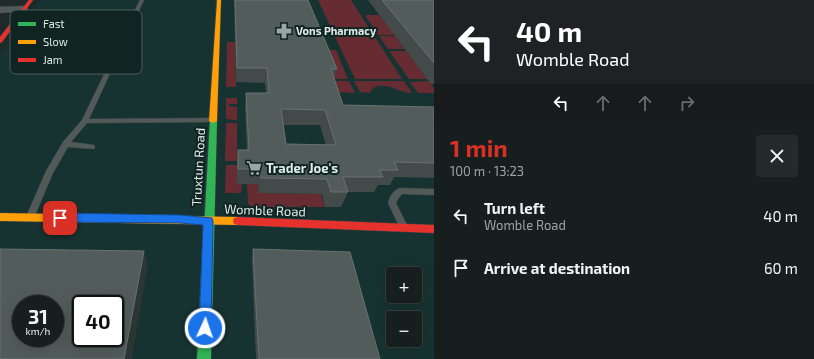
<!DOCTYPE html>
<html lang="en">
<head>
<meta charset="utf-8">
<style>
  body { margin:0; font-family:"Exo 2",sans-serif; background:#232c2b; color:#f1f3f6; height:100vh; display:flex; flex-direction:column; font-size:15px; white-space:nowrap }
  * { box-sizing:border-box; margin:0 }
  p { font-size:13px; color:#9ea2a4 }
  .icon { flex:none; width:22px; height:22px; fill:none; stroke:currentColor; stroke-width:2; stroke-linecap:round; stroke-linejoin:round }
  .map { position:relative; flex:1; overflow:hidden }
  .drawer { display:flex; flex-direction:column; background:#161f1e; width:380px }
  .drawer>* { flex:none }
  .hud { background:#202124; color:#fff; overflow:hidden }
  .buttons { position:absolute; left:386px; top:267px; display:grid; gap:8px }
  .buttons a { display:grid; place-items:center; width:36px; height:36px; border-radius:4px; background:#161f1e; box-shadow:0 4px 16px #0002,0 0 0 1px #353d3c; font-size:20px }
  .speed { position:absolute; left:12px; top:295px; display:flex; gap:8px; font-size:20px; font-weight:700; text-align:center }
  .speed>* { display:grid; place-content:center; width:52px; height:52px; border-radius:50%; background:#161f1e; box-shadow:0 4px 16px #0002,0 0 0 1px #353d3c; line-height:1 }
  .speed small { font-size:10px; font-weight:400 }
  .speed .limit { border:2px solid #111; border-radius:6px; background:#fff; color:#111 }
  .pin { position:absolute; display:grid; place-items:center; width:34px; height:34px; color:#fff; margin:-17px; border-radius:8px; box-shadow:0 2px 6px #0006 }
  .me { position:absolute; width:44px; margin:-22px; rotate:3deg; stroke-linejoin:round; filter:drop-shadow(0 0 3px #0008) }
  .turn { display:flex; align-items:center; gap:14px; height:84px; padding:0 16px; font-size:18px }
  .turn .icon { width:52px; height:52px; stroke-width:2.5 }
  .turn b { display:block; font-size:28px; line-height:34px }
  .lanes { display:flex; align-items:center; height:38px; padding:0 16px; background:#0003; justify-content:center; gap:20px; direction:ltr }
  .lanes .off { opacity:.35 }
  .round { display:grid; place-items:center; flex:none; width:42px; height:42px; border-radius:4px; background:#232c2b }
  .headline { display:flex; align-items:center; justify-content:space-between; height:68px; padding:0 16px }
  h1 { font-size:24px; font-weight:700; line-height:30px; color:#d93025 }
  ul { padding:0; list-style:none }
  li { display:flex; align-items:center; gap:12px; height:52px; padding:0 16px }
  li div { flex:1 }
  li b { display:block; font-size:15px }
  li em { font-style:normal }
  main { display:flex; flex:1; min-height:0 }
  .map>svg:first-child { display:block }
</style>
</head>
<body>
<main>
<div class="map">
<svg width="434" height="359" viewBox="0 0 434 359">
  <rect width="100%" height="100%" fill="#1e2928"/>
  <path fill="#173331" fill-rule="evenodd" d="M40 0H434V359H0V54ZM393 274H415V296H393ZM21 304H55V338H21ZM81 304H115V338H81ZM393 318H415V340H393Z"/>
  <path fill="#662c32" d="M318 0H351L402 79H355Z
    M365 15H379L395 35H378Z
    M379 36H395L405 49H388Z
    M227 42H235L236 87H226Z
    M320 50H336L348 79H331Z
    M389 51H406L428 79H409Z
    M331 81H349L355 93 335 92Z
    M354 81H404L412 93C398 93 387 81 373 88L370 93 360 92Z
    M429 81 434 88V93H418L410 82Z
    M226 98H237V104H229V106L237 107V120L226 119Z
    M226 123H237V161H225Z
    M226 165H237V184H242L241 193H225Z
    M247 184H258L259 193 321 194 325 207H253L248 204Z"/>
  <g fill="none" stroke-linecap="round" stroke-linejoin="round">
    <defs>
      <path id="lane" d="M140 0H144L89 119 213 118 216 120 213 122 87 123 71 142 94 145 95 147 94 149 68 147 53 173 33 220 30 221 27 220 26 217 46 171 63 142 82 120Z
        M400 188 434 189V195L402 194 398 199 396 203 407 225 406 228 403 229 400 228 388 203C390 196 393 190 400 188Z"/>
      <path id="street" d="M24 6 27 7 28 9 27 11 0 13V7Z"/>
      <path id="fast" d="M210 119H213L217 121 211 359H197Z"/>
      <path id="slow" d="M217 0H221L217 121 213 123 209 121Z
        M0 213 238 217 242 218 243 221 242 224 238 225 0 221Z"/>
      <path id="jam" d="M29 0H33L2 42 0 43V37Z
        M238 217 434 225V233L238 225 234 224 233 221 234 218Z"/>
    </defs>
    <use href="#lane" stroke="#3b4443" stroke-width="1"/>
    <use href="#street" stroke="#3b4443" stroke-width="1"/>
    <use href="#fast" stroke="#3b4443" stroke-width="1"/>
    <use href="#slow" stroke="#3b4443" stroke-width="1"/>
    <use href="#jam" stroke="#3b4443" stroke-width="1"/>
    <use href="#lane" fill="#525a59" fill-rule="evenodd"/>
    <use href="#street" fill="#525a59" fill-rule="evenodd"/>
    <use href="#fast" fill="#30b455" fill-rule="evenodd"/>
    <use href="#slow" fill="#ff9f0a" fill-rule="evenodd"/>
    <use href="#jam" fill="#e5322d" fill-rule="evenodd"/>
  </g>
  <path fill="#424b4a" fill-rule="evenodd" d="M234 0H308L337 69 334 78 343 105 434 107V178L394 177 390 185H378L374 192H348L341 207H325L322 194 259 193 258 184H237V165L238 150H247L245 108 246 93H266L265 83 236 82ZM283 125H320L326 145 286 144Z
    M368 0H434V84H431Z
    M253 249 380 359H256L252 261Z"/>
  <path fill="#2c3635" d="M144 251 148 264 132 359H124Z"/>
  <path fill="#525c5b" stroke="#687271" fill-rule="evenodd" d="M235 0H308L337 69H331L343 105 434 107V163L394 162 398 170H379L383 177H343L348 192H331L327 179 261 178 260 169H238V150H249L246 93H269L267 68H237ZM281 109 325 110 336 145 286 144Z
    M382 0H434V63Z
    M0 249 144 251 124 359H0ZM21 304H55V338H21ZM81 304H115V338H81Z
    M253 249 350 252 380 359H259Z"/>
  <path fill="#1a73e8" stroke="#114b97" d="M60 213 180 215 212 218 213 221 211 328 209 332 205 334 200 332 199 328 203 225 180 223 60 222 57 221 55 218 57 215Z"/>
  <defs>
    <symbol id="pharmacy-bare" viewBox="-9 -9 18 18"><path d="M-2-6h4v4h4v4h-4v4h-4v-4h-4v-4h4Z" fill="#9aa6a5" stroke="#102422" stroke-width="2.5" paint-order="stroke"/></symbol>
    <symbol id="supermarket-bare" viewBox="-9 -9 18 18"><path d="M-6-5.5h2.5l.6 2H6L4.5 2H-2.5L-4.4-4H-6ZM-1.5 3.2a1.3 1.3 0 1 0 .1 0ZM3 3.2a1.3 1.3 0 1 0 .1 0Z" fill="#9aa6a5" stroke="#102422" stroke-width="2.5" paint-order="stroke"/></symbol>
  </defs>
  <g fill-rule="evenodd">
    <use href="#pharmacy-bare" x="273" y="20" width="22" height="22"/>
    <use href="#supermarket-bare" x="243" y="157" width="22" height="22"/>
  </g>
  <g text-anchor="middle" stroke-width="4" stroke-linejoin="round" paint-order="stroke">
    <g font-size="11" font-weight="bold" fill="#ddeae8" stroke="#102422" text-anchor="start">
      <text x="296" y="35">Vons Pharmacy</text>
    </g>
    <g font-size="13" fill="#ddeae8" stroke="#102422">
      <text transform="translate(198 167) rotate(-87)" y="5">Truxtun Road</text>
      <text transform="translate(265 210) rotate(2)" y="5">Womble Road</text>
    </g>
    <g font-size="13" font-weight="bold" fill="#ddeae8" stroke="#102422" text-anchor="start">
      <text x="266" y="173">Trader Joe's</text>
    </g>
  </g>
  <rect x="10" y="10" width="132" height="64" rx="6" fill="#102422" stroke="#4e5f5d" stroke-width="1"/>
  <rect x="18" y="22" width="18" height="4" fill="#30b455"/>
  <rect x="18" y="40" width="18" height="4" fill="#ff9f0a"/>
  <rect x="18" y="58" width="18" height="4" fill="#e5322d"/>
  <g font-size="11" fill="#ddeae8">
    <text x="43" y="28">Fast</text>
    <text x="43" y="46">Slow</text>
    <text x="43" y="64">Jam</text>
  </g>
</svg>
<div class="buttons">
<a>+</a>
<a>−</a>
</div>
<div class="speed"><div>31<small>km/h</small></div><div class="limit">40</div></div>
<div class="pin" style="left:60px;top:218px;background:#d93025"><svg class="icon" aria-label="arrive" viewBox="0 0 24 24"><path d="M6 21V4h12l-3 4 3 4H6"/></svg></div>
<svg class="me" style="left:205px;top:328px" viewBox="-20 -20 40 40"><circle r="17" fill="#1a73e8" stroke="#fff" stroke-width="3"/><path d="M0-11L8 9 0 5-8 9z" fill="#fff"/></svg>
</div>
<section class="drawer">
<div class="hud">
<div class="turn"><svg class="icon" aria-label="left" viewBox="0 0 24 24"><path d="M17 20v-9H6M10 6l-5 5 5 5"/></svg><div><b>40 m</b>Womble Road</div></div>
<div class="lanes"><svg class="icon" aria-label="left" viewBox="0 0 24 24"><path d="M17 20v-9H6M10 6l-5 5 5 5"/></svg><svg class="icon off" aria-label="ahead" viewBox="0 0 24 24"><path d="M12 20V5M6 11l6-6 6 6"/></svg><svg class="icon off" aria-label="ahead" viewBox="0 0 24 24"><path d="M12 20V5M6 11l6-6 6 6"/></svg><svg class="icon off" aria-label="right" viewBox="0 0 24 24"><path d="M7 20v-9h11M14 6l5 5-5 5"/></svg></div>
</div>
<div class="headline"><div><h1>1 min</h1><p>100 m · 13:23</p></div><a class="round"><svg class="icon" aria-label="close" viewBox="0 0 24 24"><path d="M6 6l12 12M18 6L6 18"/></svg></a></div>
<ul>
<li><svg class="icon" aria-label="left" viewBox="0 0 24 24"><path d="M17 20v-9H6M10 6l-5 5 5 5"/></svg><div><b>Turn left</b><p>Womble Road</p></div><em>40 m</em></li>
<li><svg class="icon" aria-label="arrive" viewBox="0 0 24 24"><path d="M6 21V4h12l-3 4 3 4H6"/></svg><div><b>Arrive at destination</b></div><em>60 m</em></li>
</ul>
</section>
</main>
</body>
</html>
